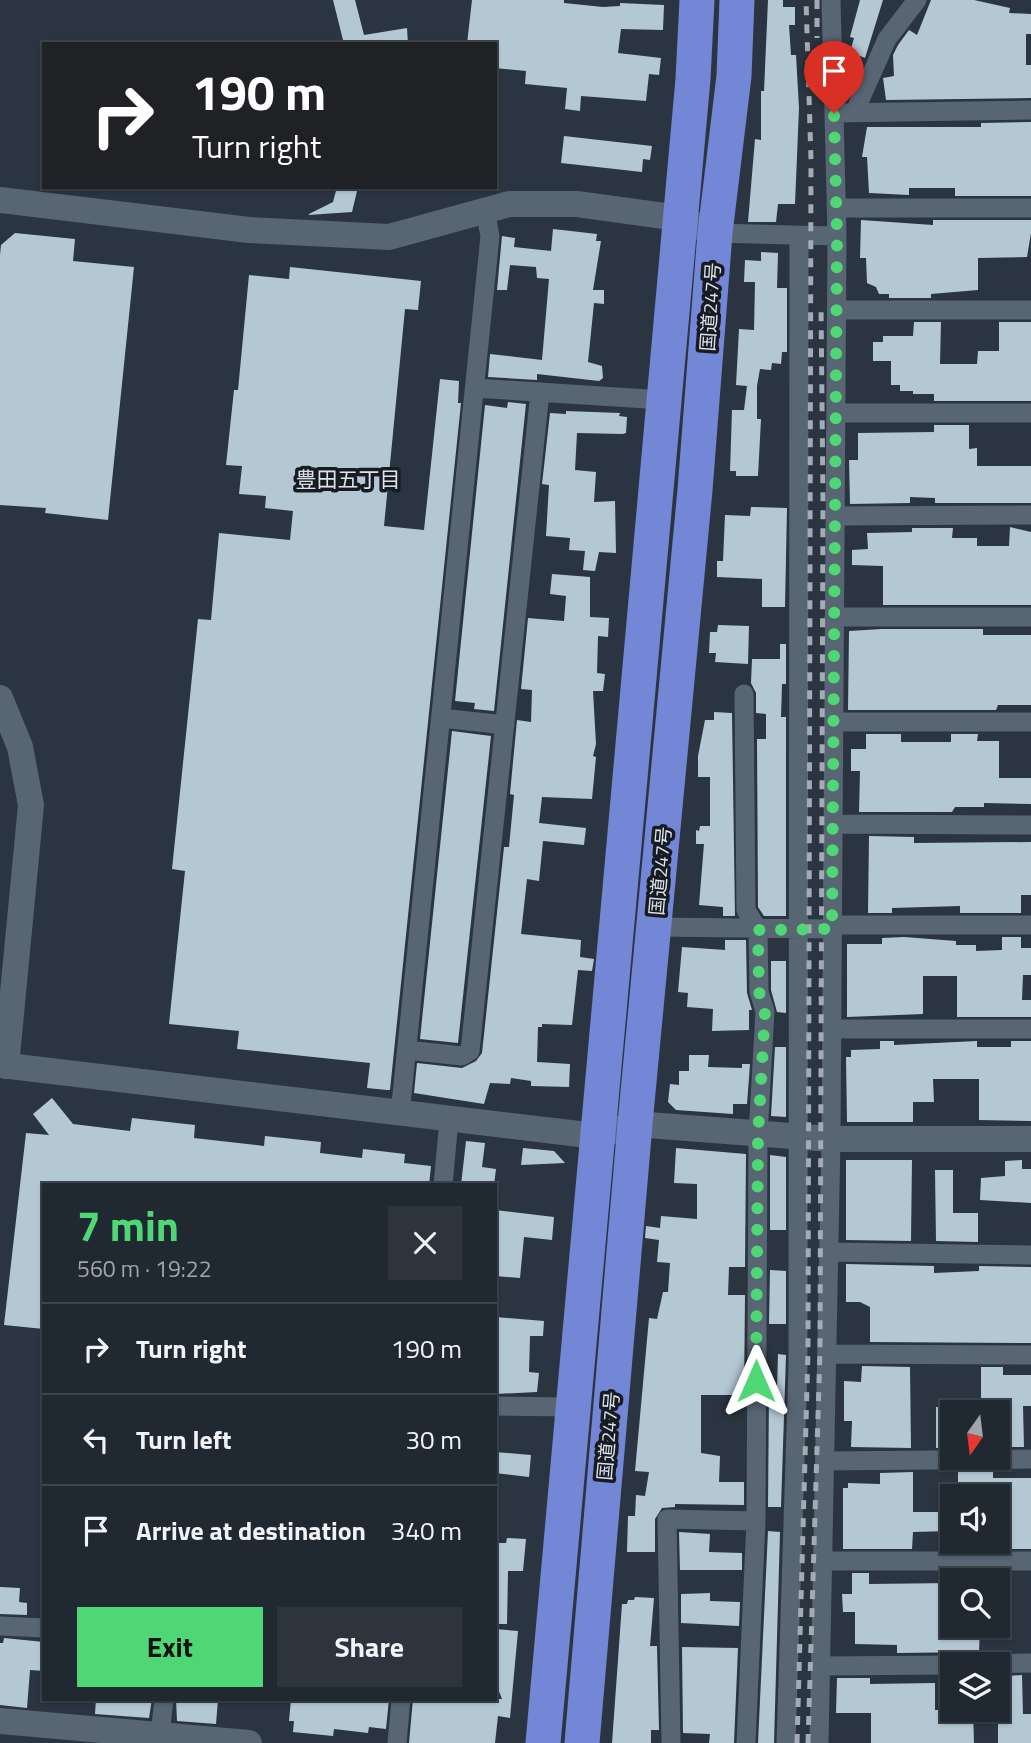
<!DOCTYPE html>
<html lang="en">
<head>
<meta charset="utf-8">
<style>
  body { margin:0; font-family:"Titillium Web","Noto Sans JP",sans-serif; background:#2d343d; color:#f1f3f6; height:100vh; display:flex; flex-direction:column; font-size:26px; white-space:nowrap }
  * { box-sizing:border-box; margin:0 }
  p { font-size:23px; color:#a2a6ab }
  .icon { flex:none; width:38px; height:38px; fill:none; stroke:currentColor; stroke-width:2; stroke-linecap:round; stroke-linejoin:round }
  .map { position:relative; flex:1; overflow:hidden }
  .panel { position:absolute; left:42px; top:1183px; width:455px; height:518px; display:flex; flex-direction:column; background:#202831; border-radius:0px; box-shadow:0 2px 5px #0004,0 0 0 2px #3d444d }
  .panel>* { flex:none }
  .top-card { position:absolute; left:42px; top:42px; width:455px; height:147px; border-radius:0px; box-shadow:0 2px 5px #0004,0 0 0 2px #3d444d; background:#202124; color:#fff; overflow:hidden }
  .needle { width:46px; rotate:194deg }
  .buttons { position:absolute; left:940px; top:1400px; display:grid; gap:14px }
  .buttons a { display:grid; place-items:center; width:70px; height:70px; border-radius:0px; background:#202831; box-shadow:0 2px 5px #0004,0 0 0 2px #3d444d; font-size:35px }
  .pin { position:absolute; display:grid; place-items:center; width:60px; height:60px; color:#fff; margin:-72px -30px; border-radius:50% 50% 50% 0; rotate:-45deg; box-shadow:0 0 7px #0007 }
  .pin .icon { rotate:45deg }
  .me { position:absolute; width:77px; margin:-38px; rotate:0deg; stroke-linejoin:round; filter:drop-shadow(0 0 5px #0008) }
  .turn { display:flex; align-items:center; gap:24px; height:147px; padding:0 35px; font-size:32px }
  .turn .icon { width:91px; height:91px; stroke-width:2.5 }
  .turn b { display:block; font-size:49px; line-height:60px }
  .round { display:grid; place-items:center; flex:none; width:74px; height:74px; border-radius:0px; background:#2d343d }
  .headline { display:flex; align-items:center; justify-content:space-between; height:119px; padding:0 35px }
  h1 { font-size:42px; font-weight:700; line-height:52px; color:#4fd675 }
  .primary-button { display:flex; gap:14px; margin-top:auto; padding:14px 35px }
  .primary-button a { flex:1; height:80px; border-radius:0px; background:#4fd675; color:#111; font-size:28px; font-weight:700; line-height:80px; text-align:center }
  .primary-button a+a { background:#2d343d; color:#f1f3f6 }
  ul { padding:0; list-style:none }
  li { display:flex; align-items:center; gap:21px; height:91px; padding:0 35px; border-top:2px solid #3d444d }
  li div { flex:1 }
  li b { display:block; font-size:26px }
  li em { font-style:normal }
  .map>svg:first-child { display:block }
</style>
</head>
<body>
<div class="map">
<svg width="1031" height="1743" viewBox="0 0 1031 1743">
  <rect width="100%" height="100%" fill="#2a3541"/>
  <path fill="#b4c8d4" d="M333 0H355L364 35 407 28 408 44H344Z
    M472 0H564V3L603 7 620 6V3L664 5 663 30 621 29 618 53 661 58 659 75 649 74 646 101 581 96 580 111 565 109 567 88 525 84 526 71 495 68V44H467Z
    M768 0H783V7H795V25H789L791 55H796L799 108 795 204H778L776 222H748L755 139 761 140V91H764Z
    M860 0H883L865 58 850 52 854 38 850 37Z
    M931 0H974L1010 8 1009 13 1031 14V34H1026V65H1031V98L886 100 883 78 894 76 893 55 898 45 909 30 917 35Z
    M1031 122V196H955V188H909V195L869 193 867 157H862L867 127H981V123Z
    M564 136 652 146 650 160 643 159 642 172 561 163Z
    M337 187H358L352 212 307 215 333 202Z
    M861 220 933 225V220H1031V233L1027 257 978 258V290L931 294V298H889V294H879L876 287 867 283 866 258H860Z
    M553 229 597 234 596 241H601L593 290H604V304L594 303 588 362 602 366 603 378 599 381 537 374V380L488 377 490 354 542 360 549 279 537 278 536 267 510 265 507 290H497L502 236 515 238 514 247 551 251Z
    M15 233 75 239 73 261 134 267 108 520 45 513 46 508 0 505V255L1 245Z
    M761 252 778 253 777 288H787V352H782L781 364 772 363 771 370 760 369 757 386V419H761L758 476H736V471H730L732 410H744L747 386 736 385 739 329 754 330 755 282H744L745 260 761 261Z
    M290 267 421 281 418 310 405 309 384 526 424 530 440 379 459 381 458 403H461L390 1090H387L367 1088 370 1063 237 1049 239 1031 169 1024 185 871 172 869 198 619 211 620 219 533 290 540 293 511 265 508 266 496 239 494 242 466 226 465 234 390H238L249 275 289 279Z
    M914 322H941L940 364H977L978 351H999V322H1031V401H934V394H913V391H900V385H891V361H873V342H883V336H913Z
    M508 402 526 404 494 711 474 709 475 703 455 701 485 405 507 408Z
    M566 411 620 413 619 416 627 417 626 433 623 434 577 433 575 470 596 472 594 502 615 501 616 553 599 552 595 571 583 570 585 551 569 550 570 538 546 536 549 485 542 484 550 413 566 414Z
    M934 425H969V449L977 448V466H1031V503H935V498L910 497V503L850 504 849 460H858V433L934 432Z
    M751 507 787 508 785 607H762V579L717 577V561H723L725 515 750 516Z
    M1010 527 1031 532V605H883V566L852 565V550L868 549 867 533 912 532V528H953L952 538H977V546H1009Z
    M552 574 590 577V617L609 618 608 637 598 636 597 673 605 674 603 691H593L596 744 593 756 596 757 592 799 542 797 539 823 586 828 584 845 543 841 539 881 527 879 521 934 581 940 580 957 594 959 592 971 578 970 572 1025 542 1024V1027H538L537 1062 570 1064 569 1087 531 1086V1081L511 1078 510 1084 490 1083 484 1104 414 1093 417 1063 462 1068 476 1061 482 1053 504 847H509L514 795 510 794 517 720 531 722 532 690 521 689 528 618 564 621 566 596 550 594Z
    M718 625 749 626 748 664 715 662 716 653H709L710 632H717Z
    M882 629H983V635H1031V705H998L996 710H848L849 631Z
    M780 644H786V684H782L781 717H786V916H764L758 907 757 739H766V714L756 713V693L751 683 752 659H780Z
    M714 712 732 713 735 916H723V907L699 905 704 844H696V830L699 831 700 826H710V777H698V756L705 720H714Z
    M452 731 491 736 458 1043 420 1039Z
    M866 734H901V742H951V734H978L977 741H999V778H1031V804L984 803V807H955L952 812H859L860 771H851V749H866Z
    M869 836 914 837V843L1031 842V895H1021V913H960V906L892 908V913H868Z
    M904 937 956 941V945H976V951L1002 950V937H1021V948H1031V975H1023L1022 1000H1031V1017H957V976H923V1014L847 1017V944H882V938Z
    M725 940H746L747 993 752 1010H749V1030L712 1031 713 1009 687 1007 688 993 678 992 682 947 725 950Z
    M771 961H786V1013L777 1012 771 990Z
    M880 1041H894V1045L977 1041V1047H1011V1041H1031V1121L979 1120V1079H933L934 1102H913V1122H847L846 1057H851V1050L880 1049Z
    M775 1047H786V1117L771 1116Z
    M689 1055H709L708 1067 742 1068V1064H750L747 1104H733V1114L676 1110 668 1102 670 1084 679 1085V1071H689Z
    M52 1098 73 1124 130 1131 132 1118 195 1125 194 1138 264 1146 265 1136 321 1142 320 1153 362 1158 363 1149 405 1154 404 1163 431 1166 429 1185H44V1329L4 1325 26 1133 49 1135 33 1114Z
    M466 1141 485 1143 482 1167 496 1169 494 1185H461Z
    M523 1148 554 1151 565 1163 521 1165Z
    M676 1148 746 1154 745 1267H729L728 1295H745L744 1395H701V1453L720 1456 719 1482H744V1505L675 1504V1507L662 1508 655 1519V1552H627L628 1516H635L636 1495 645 1496 649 1472 635 1471 649 1318 657 1319 663 1292H668L670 1263 657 1262 659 1240 645 1238 646 1226 660 1228 661 1216 697 1219V1184L674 1183Z
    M770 1155 786 1157V1230H770Z
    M846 1160H912L911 1241 846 1240Z
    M1022 1160V1169H1031V1203L980 1200 981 1178 1005 1176V1161Z
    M935 1170H953V1213H978V1242L936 1241Z
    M495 1210 554 1217 552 1240 524 1237 520 1278 495 1276Z
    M846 1264 934 1266V1273L979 1271V1266L1031 1267V1343L870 1342V1307L860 1302H846Z
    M770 1270 786 1271V1324H769Z
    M496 1317 544 1321 543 1336H530L529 1372 539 1373 537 1392 495 1394Z
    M778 1354 786 1355 781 1507H768L769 1389H777Z
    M862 1366 910 1367 911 1448 851 1447 852 1421H844V1381L861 1382Z
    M981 1367H1003V1375H1031V1406H1023L1024 1447H998V1412H994V1405H981Z
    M936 1407H952L951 1448H936Z
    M495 1452 531 1455 529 1477 495 1473Z
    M913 1472V1512H938V1496H952L951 1531 913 1532 912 1549H843V1488H848V1483L880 1484V1473Z
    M958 1472H993V1478H1031V1549H998V1496H958Z
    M768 1531 780 1532 774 1743H758Z
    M679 1532 710 1534 709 1552 742 1553V1570H680Z
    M507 1538 526 1539 523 1571H508L507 1624H495V1543H506Z
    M852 1573H869V1584L952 1583V1626H980L979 1652 897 1653V1645L855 1644V1612H843L842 1594H852Z
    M0 1587 20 1588 19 1602 27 1603V1615L0 1614Z
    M710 1593V1601L740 1602 739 1626 681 1623V1594Z
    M635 1597 654 1598 650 1646H657L659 1730H651V1743H612L622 1604H627L628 1600H634Z
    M495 1629 518 1631 510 1718 498 1716 495 1743H409L413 1699H502L495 1681Z
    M4 1638 44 1642V1671L30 1670 27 1708 0 1705V1643H3Z
    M682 1647 738 1648 734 1743H709L710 1734 683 1733Z
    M1022 1675 1023 1714H1031V1743H998V1684H1006V1676Z
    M837 1678H870V1684L935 1683V1710H973L974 1743H871V1713H836Z
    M96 1699H152L149 1718 95 1714Z
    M176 1699H218L216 1724 177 1721Z
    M291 1699 371 1703 372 1699H389L386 1729 369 1727 368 1733 334 1729 333 1736 293 1732 294 1721H289Z"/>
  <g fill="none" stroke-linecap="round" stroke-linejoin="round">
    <path stroke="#586573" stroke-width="19" d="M831 0 834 113
      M855 111 887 39 917 0
      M836 208H1031
      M715 233 837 236
      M837 310H1031
      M475 388 663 400
      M836 413H1031
      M835 516 1031 515
      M834 617H1031
      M441 718 505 725
      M834 722H1031
      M833 824 1031 825
      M832 925H1031
      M654 927 832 929
      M832 1029H1031
      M407 1050 462 1056 470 1051 540 392
      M400 1114 490 236 485 210
      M443 1185 449 1120
      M829 1252 1031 1255
      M827 1354 1031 1355
      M495 1406 571 1407
      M825 1461 1031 1459
      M823 1561H1031
      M0 1626 44 1628
      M971 1664 1031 1663
      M821 1666 952 1665
      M159 1743 164 1699
      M397 1743 401 1699
      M671 1743 667 1519 756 1521 758 1135 765 1011 759 992 758 930 746 910 744 694
      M746 1743 756 1521
      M786 1743 798 1367 799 236
      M819 1743 831 1139 837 236 834 113 1031 110"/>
    <path stroke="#586573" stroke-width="26" d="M0 200 249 230 389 237 509 204H577L679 218 715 233
      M0 698 20 747 31 805 6 1066
      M0 1065 596 1136 635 1124 831 1139H1031
      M0 1721 249 1743"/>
    <path stroke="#7486d6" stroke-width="35" d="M543 1743 693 79 697 0
      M582 1743 635 1124 695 490 715 233 734 76 737 0"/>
    <path stroke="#a3abb5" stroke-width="5" stroke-dasharray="9 9" stroke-linecap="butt" d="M817 0V38
      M797 1743 808 1351 811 160 806 0
      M808 1743 820 1351 823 500 821 304"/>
  </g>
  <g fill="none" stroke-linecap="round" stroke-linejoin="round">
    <path stroke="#4fd675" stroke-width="12" stroke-dasharray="0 21.6" d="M756 1381 758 1135 765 1011 759 992 758 930 832 929 837 236 834 113"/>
  </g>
  <g text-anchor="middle" stroke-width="7" stroke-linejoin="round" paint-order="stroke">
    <g font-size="19" fill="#dbe2eb" stroke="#171c22">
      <text transform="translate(710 307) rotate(-86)" y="7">国道247号</text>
      <text transform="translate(660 871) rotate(-85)" y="7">国道247号</text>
      <text transform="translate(608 1436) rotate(-85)" y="7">国道247号</text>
    </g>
    <g font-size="21" fill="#dbe2eb" stroke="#171c22">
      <text x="348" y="487">豊田五丁目</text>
    </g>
  </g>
</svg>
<div class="buttons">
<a><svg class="needle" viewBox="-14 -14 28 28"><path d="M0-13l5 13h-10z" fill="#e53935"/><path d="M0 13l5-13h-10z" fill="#a2a6ab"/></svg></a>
<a><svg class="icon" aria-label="sound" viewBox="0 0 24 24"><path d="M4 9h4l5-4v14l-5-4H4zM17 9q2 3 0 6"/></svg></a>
<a><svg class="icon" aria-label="search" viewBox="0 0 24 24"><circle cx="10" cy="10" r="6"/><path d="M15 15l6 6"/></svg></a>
<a><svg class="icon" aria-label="layers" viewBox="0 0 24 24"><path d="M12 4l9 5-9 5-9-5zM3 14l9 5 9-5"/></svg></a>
</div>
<div class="pin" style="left:834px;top:113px;background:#d93025"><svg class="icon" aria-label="arrive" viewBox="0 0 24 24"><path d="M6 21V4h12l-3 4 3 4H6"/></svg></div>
<svg class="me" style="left:756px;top:1381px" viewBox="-20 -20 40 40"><path d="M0-17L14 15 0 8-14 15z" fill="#4fd675" stroke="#fff" stroke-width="4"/></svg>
<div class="top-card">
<div class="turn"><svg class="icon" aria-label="right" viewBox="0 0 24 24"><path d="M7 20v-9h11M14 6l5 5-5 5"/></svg><div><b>190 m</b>Turn right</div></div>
</div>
<section class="panel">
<div class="headline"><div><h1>7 min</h1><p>560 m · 19:22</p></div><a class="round"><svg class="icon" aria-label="close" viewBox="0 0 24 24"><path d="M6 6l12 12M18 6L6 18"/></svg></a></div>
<ul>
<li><svg class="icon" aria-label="right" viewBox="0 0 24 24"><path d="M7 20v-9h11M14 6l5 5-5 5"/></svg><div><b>Turn right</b></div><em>190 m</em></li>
<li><svg class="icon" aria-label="left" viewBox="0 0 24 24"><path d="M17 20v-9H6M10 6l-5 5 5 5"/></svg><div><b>Turn left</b></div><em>30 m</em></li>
<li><svg class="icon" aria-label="arrive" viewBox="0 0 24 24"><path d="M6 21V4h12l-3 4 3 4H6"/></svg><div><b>Arrive at destination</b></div><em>340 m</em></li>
</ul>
<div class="primary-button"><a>Exit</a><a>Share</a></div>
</section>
</div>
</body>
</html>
